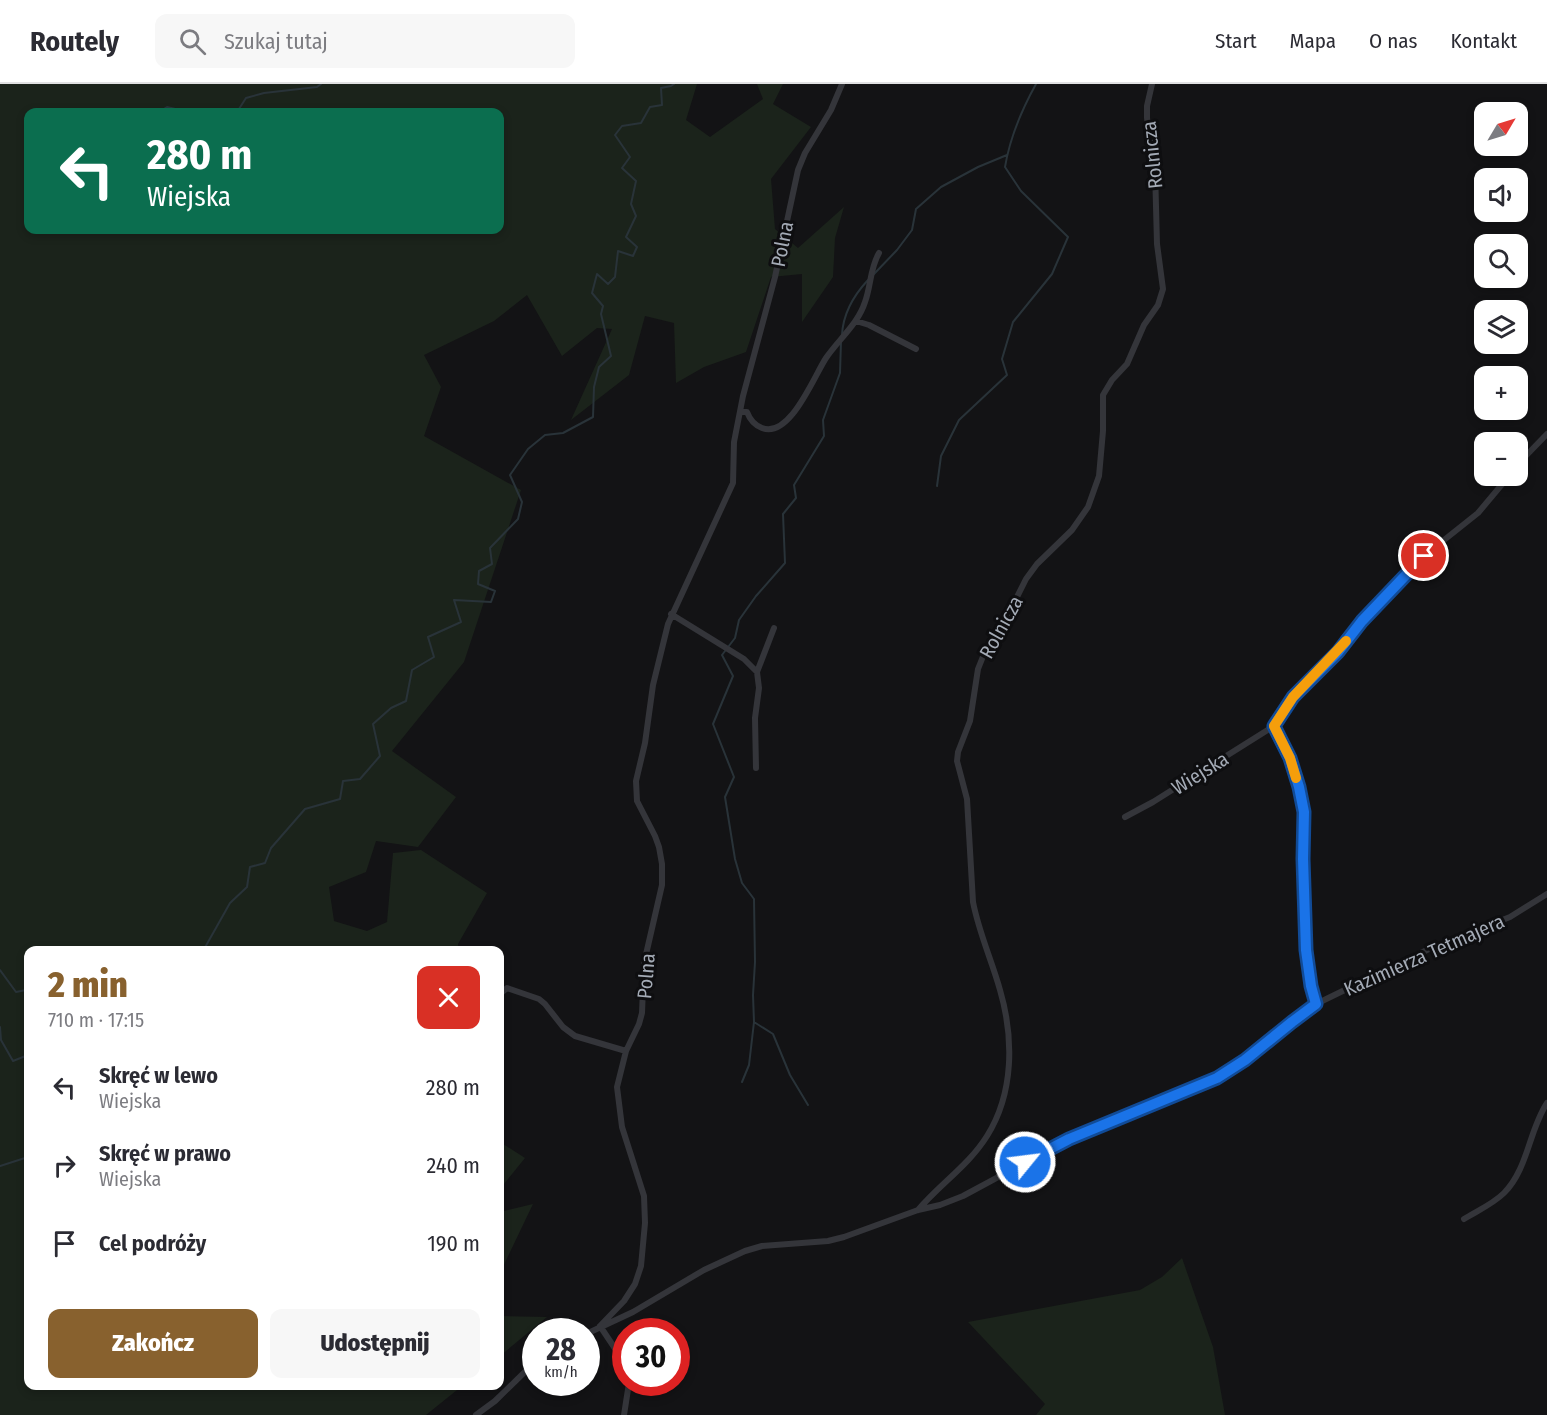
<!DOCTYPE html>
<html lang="pl">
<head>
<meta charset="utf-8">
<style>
  body { margin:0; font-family:"Fira Sans Condensed",sans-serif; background:#f7f7f7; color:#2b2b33; height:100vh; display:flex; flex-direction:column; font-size:22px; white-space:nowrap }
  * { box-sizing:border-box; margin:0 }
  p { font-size:20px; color:#7c7c81 }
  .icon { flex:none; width:33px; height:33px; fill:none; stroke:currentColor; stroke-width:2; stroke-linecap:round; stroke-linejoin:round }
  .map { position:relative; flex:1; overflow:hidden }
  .details { position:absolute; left:24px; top:862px; width:480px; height:444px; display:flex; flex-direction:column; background:#fff; border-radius:12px; box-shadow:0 3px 9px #0003 }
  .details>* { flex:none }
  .banner { position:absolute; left:24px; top:24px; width:480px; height:126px; border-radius:12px; box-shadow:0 3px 9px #0003; background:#0b6e4f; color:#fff; overflow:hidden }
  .needle { width:39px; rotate:52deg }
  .tools { position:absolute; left:1474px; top:18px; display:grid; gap:12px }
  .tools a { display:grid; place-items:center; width:54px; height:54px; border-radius:12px; background:#fff; box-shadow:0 3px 9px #0003; font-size:30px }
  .speed { position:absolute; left:522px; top:1234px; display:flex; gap:12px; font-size:30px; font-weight:700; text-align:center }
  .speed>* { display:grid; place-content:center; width:78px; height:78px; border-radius:50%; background:#fff; box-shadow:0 3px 9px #0003; line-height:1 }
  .speed small { font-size:15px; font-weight:400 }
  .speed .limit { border:9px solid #d22; background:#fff; color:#111 }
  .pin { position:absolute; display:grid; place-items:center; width:51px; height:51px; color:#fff; margin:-26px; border:3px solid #fff; border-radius:50%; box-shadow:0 2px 6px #0007 }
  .me { position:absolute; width:66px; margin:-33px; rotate:61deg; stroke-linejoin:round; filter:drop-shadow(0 0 4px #0008) }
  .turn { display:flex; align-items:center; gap:21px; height:126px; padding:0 24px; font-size:27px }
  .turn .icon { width:78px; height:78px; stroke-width:2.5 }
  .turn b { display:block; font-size:42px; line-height:51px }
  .round { display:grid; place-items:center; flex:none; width:63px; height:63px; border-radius:12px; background:#f7f7f7 }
  .summary { display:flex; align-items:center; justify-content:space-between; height:102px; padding:0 24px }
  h1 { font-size:36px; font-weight:800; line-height:45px; color:#88612e }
  .button { display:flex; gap:12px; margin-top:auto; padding:12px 24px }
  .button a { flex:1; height:69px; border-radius:12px; background:#88612e; color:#fff; font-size:24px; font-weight:800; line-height:69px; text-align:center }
  .button a+a { background:#f7f7f7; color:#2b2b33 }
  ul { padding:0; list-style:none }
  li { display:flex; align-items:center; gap:18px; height:78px; padding:0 24px }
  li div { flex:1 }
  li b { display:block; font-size:22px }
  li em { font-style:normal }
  header { display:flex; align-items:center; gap:36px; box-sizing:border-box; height:84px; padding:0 30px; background:#fff; border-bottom:2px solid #e1e1e2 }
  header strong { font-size:28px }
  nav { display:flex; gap:33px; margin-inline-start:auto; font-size:21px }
  .search { width:420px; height:54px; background:#f7f7f7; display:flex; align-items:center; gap:15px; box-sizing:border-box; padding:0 21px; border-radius:12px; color:#7c7c81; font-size:22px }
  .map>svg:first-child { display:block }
</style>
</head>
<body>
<header>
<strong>Routely</strong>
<div class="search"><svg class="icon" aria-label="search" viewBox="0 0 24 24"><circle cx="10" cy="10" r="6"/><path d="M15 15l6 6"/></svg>Szukaj tutaj</div>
<nav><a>Start</a><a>Mapa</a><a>O nas</a><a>Kontakt</a></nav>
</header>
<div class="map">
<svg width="1547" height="1331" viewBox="0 0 1547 1331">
  <rect width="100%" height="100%" fill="#131315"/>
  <path fill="#1b231b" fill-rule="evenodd" d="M0 0H697L686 36 710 53 763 15 757 0H783L773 20 811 43 771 95 775 145 798 164 844 123 835 154 833 193 802 238V190L771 193 746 268 704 283 676 299 674 239 645 232 629 291 571 336 612 245 597 244 562 272 527 211 494 237 424 271 441 303 424 352 521 406 464 578 392 667 456 713 418 763 376 757 366 788 329 803 334 837 367 847 387 838 393 769 421 766 487 809 458 860 459 867H28V1302H462L426 1331H0ZM28 28H500V146H28Z
    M500 1058 525 1074 500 1105Z
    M533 1120 500 1189V1128Z
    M1182 1174 1213 1263 1225 1331H1036L1045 1320 968 1238 1140 1206 1162 1193Z
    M500 1232 547 1233 500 1272Z"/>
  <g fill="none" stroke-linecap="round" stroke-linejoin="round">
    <path stroke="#293339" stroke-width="2" d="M159 28 167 23 188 28
      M237 28 246 14 264 9 317 3 321 0
      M874 190 897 166 912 146 916 125 941 103 978 83 1007 71
      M842 251C843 230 854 211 868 196
      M937 402 941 372 959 336 1007 291 1002 275 1013 238 1052 190 1068 153 1021 107 1005 83C1010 53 1021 27 1036 0
      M203 867 230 819 247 803 250 783 265 779 271 764 305 725 340 715 343 697 360 695 380 672 373 640 391 624 406 617 412 586 434 573 428 553 461 538 454 516 491 518 495 507 478 500 479 487 492 480 490 464 518 435 522 418 510 391 528 365 545 351 563 349 593 333 594 303 599 283 611 272 601 230 603 222 592 209 597 190 608 200 615 193 618 167 633 172 637 163 626 153 636 132 631 120 636 97 622 84 630 73 615 51 622 42 641 39 650 23 662 21 661 4 671 2 674 0
      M0 886 16 908 26 906 28 909
      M0 943 1 956 13 977 28 971
      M742 998 749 981 754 938
      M808 1021 790 991 773 950 754 938 753 911 755 878 754 815 742 799 735 775 725 713 734 693 713 640 733 592 722 571 735 554 739 536 756 512 785 479 783 430 796 414 794 401 824 352 823 336 840 289 841 257
      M0 1082 28 1073"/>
    <path stroke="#34353a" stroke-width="6" d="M856 237 869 241 916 265
      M740 328H747C750 336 754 341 762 344 790 355 814 292 826 274 839 255 858 240 865 218 871 202 870 184 879 169
      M1518 380 1547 350
      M671 530 744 575 757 588
      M1274 642 1290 674 1304 728 1303 775 1306 866 1311 902 1316 920
      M756 684 755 634 759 604 757 588 774 544
      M1125 733 1153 718 1274 642 1293 613 1338 568 1369 529 1424 472 1478 429 1509 392
      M500 910 507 904 539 915 545 920 563 943 575 952 626 967
      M918 1126C940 1100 969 1081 987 1052 1014 1009 1014 954 1000 906 992 877 979 849 973 818L967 715 957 677 958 668 970 637 978 585 986 565 1007 533 1026 495 1037 480 1072 446 1088 423 1099 392 1103 347V311L1112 296 1127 280 1144 241 1158 221 1163 205 1157 160 1155 85 1147 34V22L1152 0
      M1464 1135C1477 1127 1493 1120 1504 1109 1528 1085 1529 1046 1547 1019
      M600 1242 624 1217 635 1200 641 1182 645 1139 644 1112 622 1043 617 1003 626 967 639 940 642 929 644 879 662 801V780L659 763 655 752 637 717 636 697 645 659 653 601 668 540 733 399 734 358 743 312 775 193 798 86 805 69 831 26 842 0
      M600 1242 626 1281
      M586 1250 633 1228 704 1186 745 1167 762 1162 828 1157 844 1153 918 1126 940 1121 963 1112 1069 1055 1217 995 1245 976 1316 920 1429 865 1510 833 1547 810
      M476 1331 495 1317 536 1277
      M624 1331 629 1299"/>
  </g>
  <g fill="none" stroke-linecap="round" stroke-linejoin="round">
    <defs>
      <path id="route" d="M1025 1078 1069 1055 1217 994 1245 976 1292 938 1316 920 1311 902 1306 866 1303 775 1304 728 1299 703 1290 674 1274 642 1293 613 1338 568 1362 537 1424 472"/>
    </defs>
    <use href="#route" stroke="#114b97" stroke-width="15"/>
    <use href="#route" stroke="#1a73e8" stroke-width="10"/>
    <path stroke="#f59e0b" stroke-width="10" d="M1296 694 1290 674 1274 642 1293 613 1346 557"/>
  </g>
  <g text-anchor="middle" stroke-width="6" stroke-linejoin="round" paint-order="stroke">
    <g font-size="20" fill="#a4abb6" stroke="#0e0e10">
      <text transform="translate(1152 71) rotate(-96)" y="7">Rolnicza</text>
      <text transform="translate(782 160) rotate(-79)" y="7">Polna</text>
      <text transform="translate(1001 543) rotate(-61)" y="7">Rolnicza</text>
      <text transform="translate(1200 689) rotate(-32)" y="7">Wiejska</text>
      <text transform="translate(1424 871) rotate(-24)" y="7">Kazimierza Tetmajera</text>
      <text transform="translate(646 892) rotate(-85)" y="7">Polna</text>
    </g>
  </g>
</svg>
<div class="tools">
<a><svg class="needle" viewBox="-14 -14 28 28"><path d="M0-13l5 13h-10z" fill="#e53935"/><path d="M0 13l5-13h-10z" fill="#7c7c81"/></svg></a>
<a><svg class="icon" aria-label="sound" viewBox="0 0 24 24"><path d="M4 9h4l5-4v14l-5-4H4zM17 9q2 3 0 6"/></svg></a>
<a><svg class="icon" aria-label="search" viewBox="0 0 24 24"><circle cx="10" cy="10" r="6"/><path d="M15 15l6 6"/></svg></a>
<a><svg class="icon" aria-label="layers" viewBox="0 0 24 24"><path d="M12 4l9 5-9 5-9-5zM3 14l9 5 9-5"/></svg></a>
<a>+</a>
<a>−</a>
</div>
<div class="speed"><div>28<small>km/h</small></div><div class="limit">30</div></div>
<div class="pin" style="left:1424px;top:472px;background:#d93025"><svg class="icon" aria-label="arrive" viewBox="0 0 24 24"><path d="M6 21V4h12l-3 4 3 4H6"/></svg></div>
<svg class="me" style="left:1025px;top:1078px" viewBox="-20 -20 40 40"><circle r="17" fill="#1a73e8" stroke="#fff" stroke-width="3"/><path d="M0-11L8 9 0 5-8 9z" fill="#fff"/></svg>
<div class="banner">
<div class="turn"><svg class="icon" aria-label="left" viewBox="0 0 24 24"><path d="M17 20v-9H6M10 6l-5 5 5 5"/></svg><div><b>280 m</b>Wiejska</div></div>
</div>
<section class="details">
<div class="summary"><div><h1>2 min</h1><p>710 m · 17:15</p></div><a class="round" style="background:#d93025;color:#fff"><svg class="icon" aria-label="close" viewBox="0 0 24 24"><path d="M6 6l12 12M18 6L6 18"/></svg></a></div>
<ul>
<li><svg class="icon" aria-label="left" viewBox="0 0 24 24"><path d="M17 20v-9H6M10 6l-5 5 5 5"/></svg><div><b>Skręć w lewo</b><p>Wiejska</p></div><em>280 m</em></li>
<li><svg class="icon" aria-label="right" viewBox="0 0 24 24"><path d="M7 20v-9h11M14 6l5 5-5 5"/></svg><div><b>Skręć w prawo</b><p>Wiejska</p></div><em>240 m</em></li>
<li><svg class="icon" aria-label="arrive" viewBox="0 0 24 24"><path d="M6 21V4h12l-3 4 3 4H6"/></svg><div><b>Cel podróży</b></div><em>190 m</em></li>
</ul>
<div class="button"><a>Zakończ</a><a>Udostępnij</a></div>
</section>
</div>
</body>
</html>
